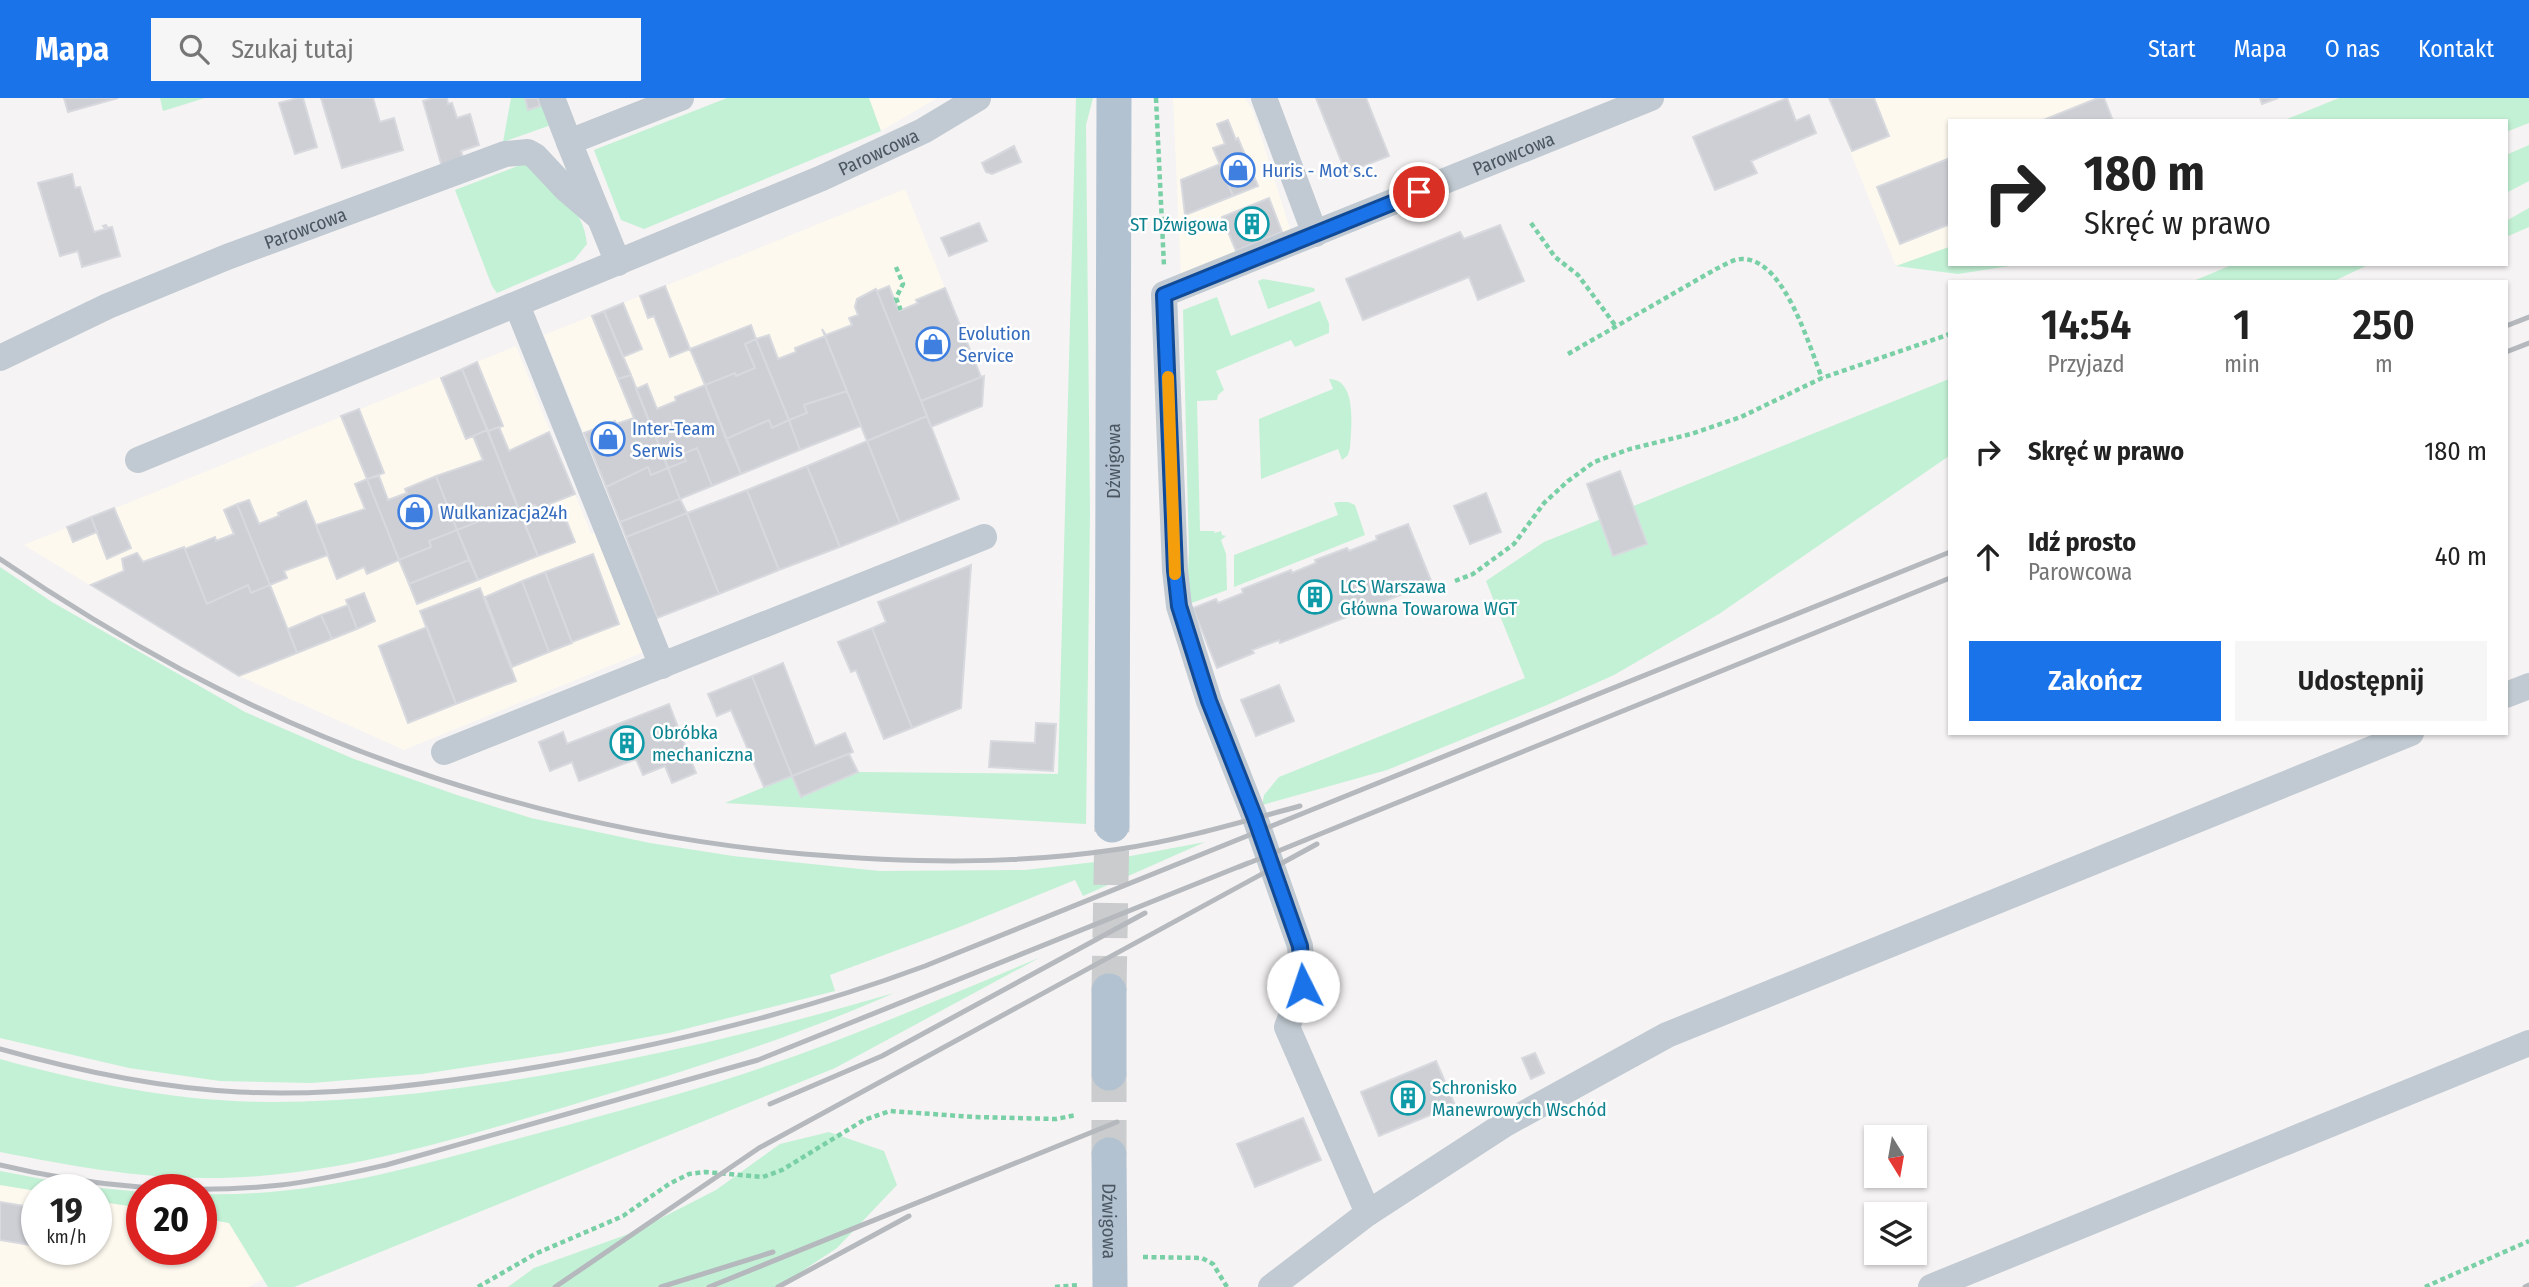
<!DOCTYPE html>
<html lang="pl">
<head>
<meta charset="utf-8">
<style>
  body { margin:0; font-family:"Fira Sans Condensed",sans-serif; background:#f6f6f6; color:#222; height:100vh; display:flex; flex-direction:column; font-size:26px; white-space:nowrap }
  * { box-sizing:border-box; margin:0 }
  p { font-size:23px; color:#767676 }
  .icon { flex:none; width:38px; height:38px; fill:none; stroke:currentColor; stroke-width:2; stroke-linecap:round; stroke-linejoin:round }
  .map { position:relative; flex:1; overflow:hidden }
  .side { position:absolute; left:1948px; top:182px; width:560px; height:455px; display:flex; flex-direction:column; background:#fff; border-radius:0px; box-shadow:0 2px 5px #0004 }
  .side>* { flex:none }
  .hud { position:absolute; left:1948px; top:21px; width:560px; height:147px; border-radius:0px; box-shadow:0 2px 5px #0004; background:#fff; color:#222; overflow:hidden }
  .needle { width:46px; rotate:169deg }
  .buttons { position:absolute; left:1864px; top:1027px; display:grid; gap:14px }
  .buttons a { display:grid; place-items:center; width:63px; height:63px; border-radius:0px; background:#fff; box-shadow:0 2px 5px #0004; font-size:35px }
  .speed { position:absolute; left:21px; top:1076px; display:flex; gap:14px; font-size:35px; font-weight:700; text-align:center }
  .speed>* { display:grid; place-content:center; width:91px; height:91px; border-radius:50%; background:#fff; box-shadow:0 2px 5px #0004; line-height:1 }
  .speed small { font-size:18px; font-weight:400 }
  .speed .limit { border:10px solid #d22; background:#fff; color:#111 }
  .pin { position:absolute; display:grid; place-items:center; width:60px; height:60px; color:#fff; margin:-30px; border:4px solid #fff; border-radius:50%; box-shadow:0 2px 7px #0007 }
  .me { position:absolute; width:77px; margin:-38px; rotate:356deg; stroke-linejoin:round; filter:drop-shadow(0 0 5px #0008) }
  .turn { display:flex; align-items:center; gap:24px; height:147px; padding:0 21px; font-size:32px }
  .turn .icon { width:91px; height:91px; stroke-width:2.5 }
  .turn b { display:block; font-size:49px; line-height:60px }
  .eta { display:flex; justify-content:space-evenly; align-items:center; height:119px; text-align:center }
  .eta b { font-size:42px; font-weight:600; line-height:49px }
  .cta { display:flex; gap:14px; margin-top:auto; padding:14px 21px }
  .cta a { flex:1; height:80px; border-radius:0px; background:#1a73e8; color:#fff; font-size:28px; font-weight:600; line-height:80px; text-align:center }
  .cta a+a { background:#f6f6f6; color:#222 }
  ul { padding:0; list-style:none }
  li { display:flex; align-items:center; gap:21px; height:105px; padding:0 21px }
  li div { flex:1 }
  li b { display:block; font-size:26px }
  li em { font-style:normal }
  header { display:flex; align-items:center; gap:42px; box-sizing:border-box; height:98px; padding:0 35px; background:#1a73e8; color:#fff }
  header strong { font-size:33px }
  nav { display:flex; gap:38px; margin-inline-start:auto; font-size:24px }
  .search { width:490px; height:63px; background:#f6f6f6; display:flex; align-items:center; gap:18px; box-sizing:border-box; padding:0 24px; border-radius:0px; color:#767676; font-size:26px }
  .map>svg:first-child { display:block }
</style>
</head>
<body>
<header>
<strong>Mapa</strong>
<div class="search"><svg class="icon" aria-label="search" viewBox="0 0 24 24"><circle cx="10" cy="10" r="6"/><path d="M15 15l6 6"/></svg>Szukaj tutaj</div>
<nav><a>Start</a><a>Mapa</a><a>O nas</a><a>Kontakt</a></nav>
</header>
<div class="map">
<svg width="2529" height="1189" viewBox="0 0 2529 1189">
  <rect width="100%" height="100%" fill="#f5f3f3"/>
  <path fill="#fdf9ef" d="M869 0H937L881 33Z
    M1173 0H1245L1253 13 1291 134 1181 180Z
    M1829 0H2104L2113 23H1950L1949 149 1896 168Z
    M905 91 981 279 921 303 867 343 860 328 620 424 544 237Z
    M516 248 591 436 598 434 644 554 404 652 239 578 24 447Z
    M0 1087 37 1093V1152H96V1103L142 1110V1152H201V1120L229 1125 263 1181 249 1189H0Z"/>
  <path fill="#c3f1d5" d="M160 0H205L163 13Z
    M511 0H542L551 27 503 44Z
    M727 0H869L881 33 644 131 621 122 594 52Z
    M1076 0H1093L1086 27 1090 415 1086 726 725 705 792 678 802 699 858 674 1058 676Z
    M2339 0H2529V25L2506 34V23H2282Z
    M2529 47V83L2506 95V57Z
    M528 64C553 87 584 110 587 146L574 162 497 195 492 188 455 92Z
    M2529 110V129L2506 139V123Z
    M1949 149 1950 166H2022L1958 176 1896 168Z
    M2234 166H2370L2332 184H2191Z
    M1263 181 1314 190 1315 193 1268 211 1258 183Z
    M1217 199 1231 238 1320 203 1329 226V235L1295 249 1291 242 1216 273 1224 292 1218 297 1217 302 1197 303 1200 433H1214L1215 435 1221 433 1222 437 1226 438 1221 442 1226 456 1227 492 1186 507 1189 455 1183 212Z
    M1329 281C1358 281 1351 331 1350 350L1348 357 1342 362 1338 351 1261 381 1259 321 1333 291Z
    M1949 281V358L1719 516 1614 577 1547 607 1387 672 1262 707 1264 697 1279 679 1525 580 1486 483 1544 444Z
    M1338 404H1348L1355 407 1365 437 1234 489V457L1338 417 1334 405Z
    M0 469 52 504 245 614 354 661 457 697 531 720 650 745 733 758 880 773 1025 772 1104 763 1205 744 1083 798 1075 782 957 830 830 877 835 893 669 935 560 955 422 976 311 985 220 983 129 970 0 940Z
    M1039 860 835 970 294 1189H268L229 1125 201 1120V1096C313 1099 407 1071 513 1042 582 1023 650 1005 718 984 827 950 933 904 1039 860Z
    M894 895C785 943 679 975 565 1009 447 1043 328 1081 204 1080 135 1080 67 1067 0 1054V961C76 982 155 999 234 1003 324 1007 414 997 502 984 635 963 765 933 894 895Z
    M829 1034 884 1053 897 1087 837 1150 778 1189H508L534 1170 634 1134 716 1092 780 1046Z
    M0 1073 79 1088 142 1094V1110L96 1103V1092L37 1093 0 1087Z"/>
  <path fill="#cdcfd5" stroke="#d7d9de" stroke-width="2" d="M64 0H118L68 14Z
    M298 0H303L317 49 295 56 279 5Z
    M321 0H373L380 24 394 20 403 52 342 70Z
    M433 0H447L448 6 452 5 457 20 470 16 479 47 461 53 464 62 442 69 423 3Z
    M525 0H538L540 8 528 12Z
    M1316 0H1366L1389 58 1346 75Z
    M1787 0 1796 23 1809 17 1816 35 1751 63 1757 75 1715 92 1693 39Z
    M1829 0H1874L1889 38 1852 53Z
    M2098 0H2104L2113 23H2041Z
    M2260 0H2278L2262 6Z
    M1228 22 1236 42 1238 40 1258 88 1233 98 1213 50 1225 46 1217 26Z
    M1014 48 1021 64 992 76 986 74 982 65Z
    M1950 60V126L1900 146 1877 89Z
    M1220 66 1233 98 1185 117 1181 82Z
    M72 76 75 90 80 89 94 134 106 131 103 128 106 127 107 130 112 129 120 158 82 169 78 153 60 158 38 85Z
    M1269 100 1282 134 1236 153 1222 119Z
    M979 125 987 143 949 158 941 140Z
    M1500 127 1524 183 1478 202 1469 179 1363 222 1346 181 1460 134 1464 141Z
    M665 188 690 251 670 259 654 218 648 220 640 198Z
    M889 188 899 213 918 205 916 202 945 190 981 279 921 303 877 193Z
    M876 191 927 318 867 343 822 231 826 237 852 227 849 220 858 217 855 209 857 201Z
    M623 205 642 251 623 259 604 213Z
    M604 213 631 277 618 281 592 218Z
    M751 227 756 241 745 246 755 270 736 278 735 275 705 287 690 251Z
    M769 237 778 261 796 254 795 250 825 238 847 293 804 307 807 315 789 322 756 241Z
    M756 241 789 322 772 330 769 322 726 341 705 287 735 275 736 278 755 270 745 246Z
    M477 264 503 328 488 333 462 271Z
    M462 271 487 332 466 341 441 280Z
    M631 277 668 370 651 377 648 369 606 389 584 335 615 323 616 326 634 320 618 281Z
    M984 278 982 308 931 329 921 303Z
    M647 286 657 311 676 303 675 299 705 287 741 376 712 388 697 350 683 356 686 363 668 370 636 291Z
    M847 293 861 328 800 352 789 322 807 315 804 307Z
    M359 311 384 375 367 381 341 318Z
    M927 318 959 401 900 425 867 343Z
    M769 322 772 330 789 322 800 352 741 376 726 341Z
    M499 329 509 353 549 334 575 396 537 411 535 407 519 413 488 333Z
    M487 332 520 414 489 424 487 420 457 432 436 378 483 362 473 338Z
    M867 343 900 425 840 449 807 368Z
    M697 350 712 388 680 401 668 370 686 363 683 356Z
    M807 368 840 449 779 472 747 392Z
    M648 369 651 377 668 370 680 401 620 424 606 389Z
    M1620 373 1647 446 1613 458 1587 386Z
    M379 378 388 402 407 395 405 391 436 378 457 432 429 443 431 449 399 462 367 381Z
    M367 381 399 462 367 476 364 469 337 481 316 427 365 411 355 386Z
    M747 392 779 472 719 496 687 415Z
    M1486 395 1501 434 1470 446 1454 408Z
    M680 401 687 415 626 439 620 424Z
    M249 402 259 426 279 418 278 415 306 403 328 457 284 473 287 480 270 487 237 406Z
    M237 406 270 487 251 495 248 487 207 506 185 451 215 439 216 443 234 436 224 412Z
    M551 406 567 424 575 444 538 458 519 413 535 407 537 411Z
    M114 410 131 450 107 461 91 419Z
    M520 414 538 458 478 482 457 432 487 420 489 424Z
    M687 415 719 496 657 520 626 439Z
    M91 419 97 434 73 444 67 429Z
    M1408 426 1432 485 1428 486 1427 483 1402 493 1403 496 1367 510 1366 507 1351 513 1352 517 1280 545 1279 542 1252 552 1254 555 1217 570 1193 510 1216 501 1218 505 1243 495 1242 491 1291 472 1292 475 1316 465 1315 462 1347 450 1349 453 1377 442 1376 438Z
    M457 432 469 462 409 486 399 462 431 449 429 443Z
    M184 449 207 506 248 487 251 495 270 487 297 555 239 578 91 487 124 473 122 461 137 455 143 464Z
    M593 456 619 526 572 544 545 474Z
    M469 462 478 482 417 506 409 486Z
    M971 467 961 610 912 630 872 530 886 524 878 504Z
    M545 474 572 545 549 554 522 483Z
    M522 483 549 554 512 569 485 499Z
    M480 490 516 583 456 606 420 513Z
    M364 495 375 523 357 531 346 502Z
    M348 507 357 531 332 541 321 517Z
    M321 517 332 541 297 555 288 531Z
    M427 529 456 606 408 625 379 548Z
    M872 530 912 630 884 641 856 572 851 574 838 544Z
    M783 565 815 648 845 635 853 654 792 678 752 578Z
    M752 578 792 678 764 689 731 612 717 618 708 596Z
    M1279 587 1294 623 1256 638 1241 602Z
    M669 606 696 675 672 685 665 668 643 677 636 661 579 683 572 664 550 673 539 644 563 634 567 646Z
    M1036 625 1056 626 1053 673 989 669 991 643 1035 645Z
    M849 656 858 674 801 699 792 678Z
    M1535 955 1544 975 1531 981 1522 960Z
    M1436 963 1455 1007 1379 1038 1361 994Z
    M1303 1020 1321 1062 1255 1089 1237 1046Z
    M0 1104 37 1110V1148L0 1142Z"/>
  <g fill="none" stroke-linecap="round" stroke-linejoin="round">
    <path stroke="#caccce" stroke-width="35" stroke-dasharray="35 18" stroke-linecap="butt" d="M1109 893 1112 727
      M1109 1057V975"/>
    <path stroke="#7ad0a6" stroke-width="4.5" stroke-dasharray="5 3.5" stroke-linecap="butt" d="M1156 0 1164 168
      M1531 125 1555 159 1578 177 1615 227
      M896 169 903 186 896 200 900 210H898
      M1568 256 1716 171C1723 168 1733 161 1741 161 1784 159 1809 248 1822 280
      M1455 483 1473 476 1514 446 1544 405 1568 383 1594 364 1630 351 1691 336 1741 319 1822 280 1950 236
      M1143 1159 1202 1160 1213 1166 1227 1189
      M478 1189 535 1156 623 1118 669 1086 689 1076 705 1074 763 1079 782 1072 864 1022 890 1013 974 1019 1056 1021 1076 1017
      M1055 1189 1079 1187
      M2425 1189 2529 1143"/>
    <g stroke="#c1cad2" stroke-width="26">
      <path d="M552 0 569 44"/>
      <path d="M1264 0 1315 136"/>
      <path d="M618 165 569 44 681 0"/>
      <path d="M517 207 662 568"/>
      <path id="s1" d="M0 260 108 208 227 159 505 56 528 54 535 58 566 91 600 120"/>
      <path id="s2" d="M138 362 822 80 923 33 978 0"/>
      <path d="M2506 597 2529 588"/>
      <path d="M444 654 984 439"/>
      <path id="s3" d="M1368 1115 1287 929 1303 888 1300 848 1255 720 1209 603 1179 508 1175 472 1164 196 1651 0"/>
      <path d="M1271 1189 1368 1115 1505 1026 1667 937 2411 635"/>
      <path d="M1931 1189 2529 945"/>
    </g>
    <g stroke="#b3c2d1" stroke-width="35">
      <path id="s4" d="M1112 727 1114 0"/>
      <path d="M1109 975V893"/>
      <path id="s5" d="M1109 1057 1110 1189"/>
    </g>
    <path stroke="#b5b8bd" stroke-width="5" d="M2506 228 2529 219
      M2506 254 2529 245
      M0 461C59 501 119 538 182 572 374 674 588 737 804 756 910 765 1015 767 1120 751 1181 742 1241 724 1300 708
      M1239 769 1950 480
      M0 951C78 973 157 990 239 994 341 999 442 985 543 968 674 945 801 914 925 868L1950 454
      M770 1006 882 958 1145 815
      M0 1067C91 1089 189 1097 281 1087 317 1083 351 1075 386 1067L758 962 1248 765
      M555 1189 759 1050 1317 746
      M661 1189 773 1154
      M709 1189 1117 1024
      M778 1189 909 1118
      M2525 1189 2529 1187"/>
  </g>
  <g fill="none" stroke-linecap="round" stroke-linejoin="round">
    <defs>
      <path id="route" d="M1303 888 1300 848 1255 720 1209 603 1179 508 1175 472 1164 197 1419 94"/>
    </defs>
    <use href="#route" stroke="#114b97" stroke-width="18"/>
    <use href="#route" stroke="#1a73e8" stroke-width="12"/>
    <path stroke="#f59e0b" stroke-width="12" d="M1168 279 1175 476"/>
  </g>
  <defs>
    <symbol id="shop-ring" viewBox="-11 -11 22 22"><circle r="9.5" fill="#fff" stroke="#3f7fe0" stroke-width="1.5"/><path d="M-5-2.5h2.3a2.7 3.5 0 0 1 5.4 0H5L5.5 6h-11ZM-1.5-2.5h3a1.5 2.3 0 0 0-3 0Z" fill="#3f7fe0"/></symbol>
    <symbol id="building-ring" viewBox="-11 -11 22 22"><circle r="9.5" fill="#fff" stroke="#0f9aa8" stroke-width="1.5"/><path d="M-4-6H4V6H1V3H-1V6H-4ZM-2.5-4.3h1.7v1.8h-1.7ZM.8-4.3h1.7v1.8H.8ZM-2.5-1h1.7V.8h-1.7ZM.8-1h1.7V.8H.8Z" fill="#0f9aa8"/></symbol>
  </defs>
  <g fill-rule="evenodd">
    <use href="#shop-ring" x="1219" y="53" width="38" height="38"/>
    <use href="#building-ring" x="1233" y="107" width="38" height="38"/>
    <use href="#shop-ring" x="914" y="227" width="38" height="38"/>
    <use href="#shop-ring" x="589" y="322" width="38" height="38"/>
    <use href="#shop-ring" x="396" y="395" width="38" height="38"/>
    <use href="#building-ring" x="1296" y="480" width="38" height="38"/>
    <use href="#building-ring" x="608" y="626" width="38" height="38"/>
    <use href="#building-ring" x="1389" y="981" width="38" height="38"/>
  </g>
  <g text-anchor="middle" stroke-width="5" stroke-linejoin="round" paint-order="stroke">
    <g font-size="19" fill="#4a5661" stroke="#fff">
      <text dy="7" stroke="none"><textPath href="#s2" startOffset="802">Parowcowa</textPath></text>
      <text dy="7" stroke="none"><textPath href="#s3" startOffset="1337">Parowcowa</textPath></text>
      <text dy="7" stroke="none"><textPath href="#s1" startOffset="332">Parowcowa</textPath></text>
      <text dy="7" stroke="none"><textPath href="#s4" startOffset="364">Dźwigowa</textPath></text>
      <text dy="7" stroke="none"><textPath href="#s5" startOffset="66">Dźwigowa</textPath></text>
    </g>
    <g font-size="19" fill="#366cbe" stroke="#fff" text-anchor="start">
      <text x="1262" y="79">Huris - Mot s.c.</text>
      <text x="958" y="242">Evolution<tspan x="958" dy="22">Service</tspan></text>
      <text x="632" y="337">Inter-Team<tspan x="632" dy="22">Serwis</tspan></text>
      <text x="440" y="421">Wulkanizacja24h</text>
    </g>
    <g font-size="19" fill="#0d838f" stroke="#fff" text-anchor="start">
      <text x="1228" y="133" text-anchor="end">ST Dźwigowa</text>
      <text x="1340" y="495">LCS Warszawa<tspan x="1340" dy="22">Główna Towarowa WGT</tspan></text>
      <text x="652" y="641">Obróbka<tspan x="652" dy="22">mechaniczna</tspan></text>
      <text x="1432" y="996">Schronisko<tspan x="1432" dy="22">Manewrowych Wschód</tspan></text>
    </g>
  </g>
</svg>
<div class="buttons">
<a><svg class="needle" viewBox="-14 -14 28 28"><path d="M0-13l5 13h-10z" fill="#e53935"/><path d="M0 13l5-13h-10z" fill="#767676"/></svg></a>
<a><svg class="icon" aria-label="layers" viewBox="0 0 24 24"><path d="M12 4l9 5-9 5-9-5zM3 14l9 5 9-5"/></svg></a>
</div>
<div class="speed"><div>19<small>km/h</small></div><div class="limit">20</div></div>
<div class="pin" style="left:1419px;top:94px;background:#d93025"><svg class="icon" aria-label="arrive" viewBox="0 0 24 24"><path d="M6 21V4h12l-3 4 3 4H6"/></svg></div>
<svg class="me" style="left:1303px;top:888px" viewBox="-20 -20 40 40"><circle r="19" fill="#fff"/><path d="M0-13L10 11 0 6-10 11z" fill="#1a73e8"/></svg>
<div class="hud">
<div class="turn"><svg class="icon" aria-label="right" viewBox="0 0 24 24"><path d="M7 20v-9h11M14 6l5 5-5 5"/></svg><div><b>180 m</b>Skręć w prawo</div></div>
</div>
<section class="side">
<div class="eta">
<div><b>14:54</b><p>Przyjazd</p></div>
<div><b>1</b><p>min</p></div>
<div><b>250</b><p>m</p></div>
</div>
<ul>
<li><svg class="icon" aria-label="right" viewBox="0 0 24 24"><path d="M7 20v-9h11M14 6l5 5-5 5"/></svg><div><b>Skręć w prawo</b></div><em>180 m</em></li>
<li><svg class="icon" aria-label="ahead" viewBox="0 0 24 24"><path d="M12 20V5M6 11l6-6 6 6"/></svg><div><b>Idź prosto</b><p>Parowcowa</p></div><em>40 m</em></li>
</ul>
<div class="cta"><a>Zakończ</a><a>Udostępnij</a></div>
</section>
</div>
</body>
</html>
